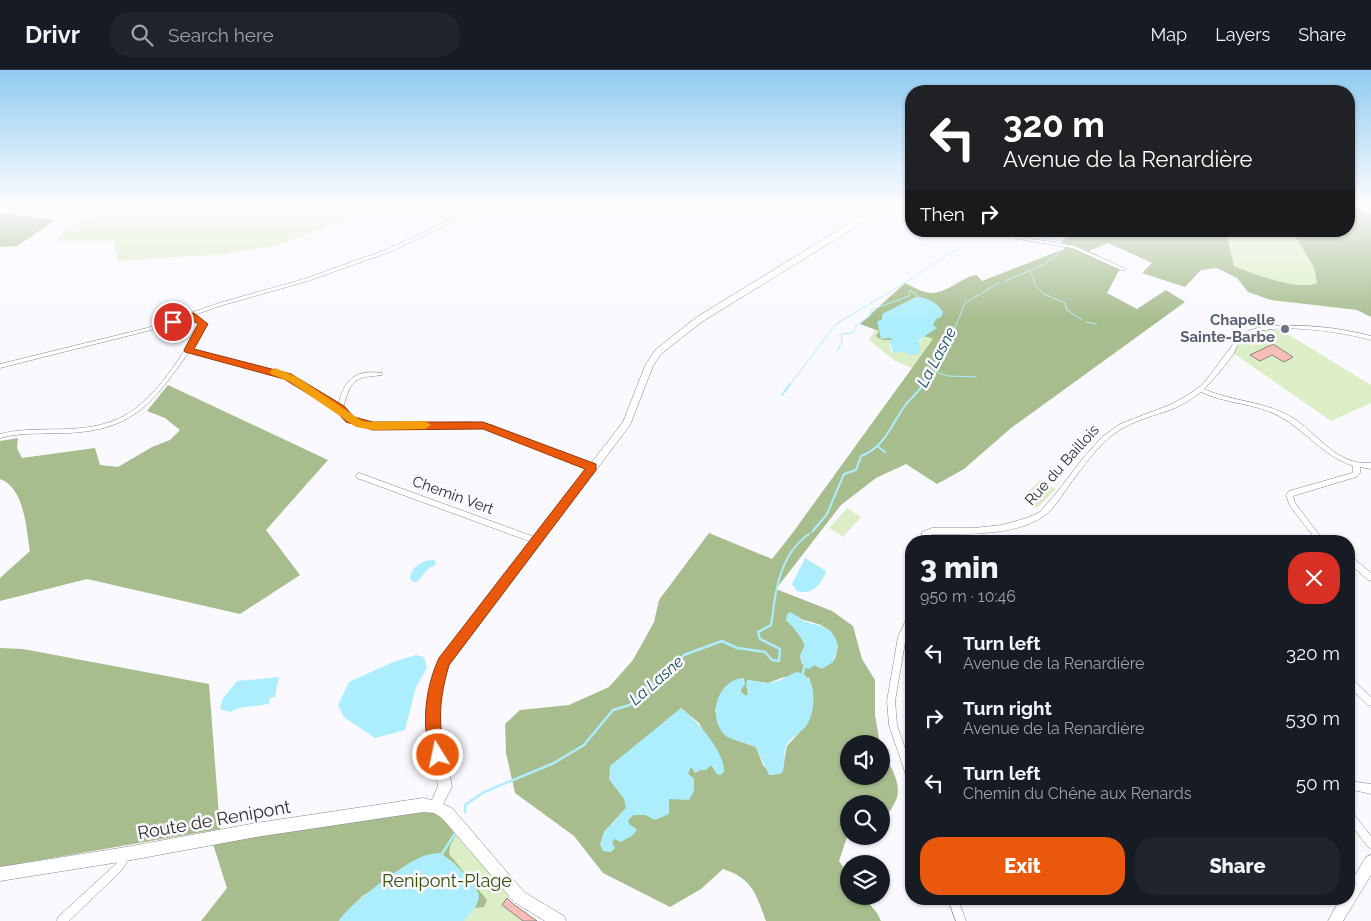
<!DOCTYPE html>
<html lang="en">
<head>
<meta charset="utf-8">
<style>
  body { margin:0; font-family:Raleway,sans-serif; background:#20242c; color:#f1f3f6; height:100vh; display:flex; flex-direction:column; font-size:19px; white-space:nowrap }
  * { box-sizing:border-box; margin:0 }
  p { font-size:16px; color:#9ea1a6 }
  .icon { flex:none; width:28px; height:28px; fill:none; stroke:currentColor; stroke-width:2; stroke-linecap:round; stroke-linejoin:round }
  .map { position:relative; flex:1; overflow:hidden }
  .sheet { position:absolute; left:905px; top:465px; width:450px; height:370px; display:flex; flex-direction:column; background:#171b24; border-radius:20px; box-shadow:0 1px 4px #0004 }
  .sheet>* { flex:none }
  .top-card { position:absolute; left:905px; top:15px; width:450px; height:152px; border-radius:20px; box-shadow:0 1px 4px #0004; background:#202124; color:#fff; overflow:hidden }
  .tools { position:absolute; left:840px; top:665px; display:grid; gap:10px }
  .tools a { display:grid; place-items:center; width:50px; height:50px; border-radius:50%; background:#171b24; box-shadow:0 1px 4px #0004; font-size:25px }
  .pin { position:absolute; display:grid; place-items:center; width:42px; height:42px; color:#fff; margin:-21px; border:2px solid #fff; border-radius:50%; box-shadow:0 1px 5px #0007 }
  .me { position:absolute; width:55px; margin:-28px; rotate:350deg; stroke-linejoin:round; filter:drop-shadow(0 0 4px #0008) }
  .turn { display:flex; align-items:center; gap:18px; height:105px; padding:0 15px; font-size:22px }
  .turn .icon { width:65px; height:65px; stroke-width:2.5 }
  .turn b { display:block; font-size:35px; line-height:42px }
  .then { display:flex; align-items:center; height:48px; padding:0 15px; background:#0003; gap:10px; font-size:19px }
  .round { display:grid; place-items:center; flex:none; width:52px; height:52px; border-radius:20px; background:#20242c }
  .headline { display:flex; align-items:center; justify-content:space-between; height:85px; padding:0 15px }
  h1 { font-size:30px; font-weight:800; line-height:38px }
  .button { display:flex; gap:10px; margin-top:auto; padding:10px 15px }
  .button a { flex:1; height:58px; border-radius:20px; background:#ea580c; color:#fff; font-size:20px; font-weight:800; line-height:58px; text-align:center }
  .button a+a { background:#20242c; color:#f1f3f6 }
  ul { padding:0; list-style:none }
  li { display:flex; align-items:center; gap:15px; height:65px; padding:0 15px }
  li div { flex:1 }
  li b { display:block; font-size:19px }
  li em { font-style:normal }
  header { display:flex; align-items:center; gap:30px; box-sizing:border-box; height:70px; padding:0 25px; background:#171b24; border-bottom:1px solid #363941 }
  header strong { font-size:24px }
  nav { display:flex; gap:28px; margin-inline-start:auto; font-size:18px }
  .search { width:350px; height:45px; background:#20242c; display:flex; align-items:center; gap:12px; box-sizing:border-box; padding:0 18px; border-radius:20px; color:#9ea1a6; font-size:19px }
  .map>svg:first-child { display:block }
</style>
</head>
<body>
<header>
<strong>Drivr</strong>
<div class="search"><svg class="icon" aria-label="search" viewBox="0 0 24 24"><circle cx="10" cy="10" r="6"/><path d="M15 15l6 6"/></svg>Search here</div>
<nav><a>Map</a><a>Layers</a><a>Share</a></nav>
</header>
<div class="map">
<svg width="1371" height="851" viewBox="0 0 1371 851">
  <rect width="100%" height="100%" fill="#f9f9ff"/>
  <path fill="#dceec6" d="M101 132 115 134 80 149 73 144Z
    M124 132H385L280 175 225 184 118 191 114 171H54L81 150Z
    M1226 161H1292L1314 196 1317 213C1301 221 1251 204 1233 196Z
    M875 260 879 261 887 271 892 269 893 271 889 274 891 281H905L909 285 917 282C919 274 918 270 926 266L934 269 912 298 895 291 869 270Z
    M1281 260 1371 315V333L1331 351 1233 283C1247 262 1257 261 1281 260Z
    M1040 410 1056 419 1037 438 1022 429Z
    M847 438 861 447 843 467 829 458Z
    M455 761 510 825 507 829 538 851H326Z"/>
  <path fill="#a7bd8e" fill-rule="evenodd" d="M1349 135 1371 144V247L1357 240 1271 230 1248 222 1237 208 1217 198 1201 200 1185 217 1142 203 1152 193 1108 173 1089 181 1121 197 1107 223 1137 239 1166 220 1185 232 1011 358 964 399 937 414 906 394 876 408 841 435 776 519 832 541 853 556 862 589 875 610V645L880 674H849V706H881V680C890 696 905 716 894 734 890 741 889 745 881 748V734H849V761L839 791 849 806V826H863L877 843 881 851H766C756 824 752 808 723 799L701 819 670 837 603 803 574 766 515 723 506 683 505 654 520 640 569 635 609 617 633 590 654 552 659 530 709 463 772 489 791 465 933 269C913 259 887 278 876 266L879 261 860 254 905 213C930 226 934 227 959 212 965 209 969 206 977 205L982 211 1064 179 1061 171 1077 161H1226L1234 196C1251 204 1301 221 1317 213L1314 197 1292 161H1349ZM797 546 801 549 821 555 830 561 838 576 835 589 820 598 815 595 802 594 800 586 805 575C801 566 794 557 786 550ZM784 607 809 608 813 622 810 647 807 654 787 676 782 703 772 705 763 695 756 677 733 669 715 641 719 627 745 614 741 617V623L746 626 748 625 747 610 768 613ZM681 638 699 653 724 698 716 702 711 695 695 701 692 698H690L688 704 694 709 675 728 669 729 668 737 645 745H633L628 750V754L636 759 621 772 615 768 612 772 604 762 626 738 625 729 609 709Z
    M0 143 56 150 17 176 0 177Z
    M168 315 328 390 266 460 300 505 240 544 87 509 0 531V508L30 481C26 459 25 418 0 409V371L18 368 17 378 22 388 95 378 100 395 118 397 152 377 170 370 180 360 165 348 147 341Z
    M0 578 23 579 209 614 220 759 0 797Z
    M435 742 457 763 450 776 449 784 487 830 484 837 475 838 477 832 455 794 442 784 362 826 339 851H201L227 818 213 774 384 745Z"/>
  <path fill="#adeefe" d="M916 227C926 227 938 233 943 242L941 247 936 249 933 255 937 258 919 270 920 279 918 284 909 285 903 281 894 283 889 272 893 270 890 268 881 269 877 251 882 250V244Z
    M805 488 826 501C822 514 812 526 797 521L792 514Z
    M432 490 436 491 435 495 428 499 417 512H413L410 508C412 496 421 491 432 490Z
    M790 542C794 544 797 546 800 549 815 558 832 551 838 576L833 592 822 599 815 595 809 599 804 598 800 586 805 575C801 567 793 556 786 550L787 544Z
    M416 585 424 587 427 598 416 617 405 660 375 668 344 647 338 635 349 612 393 592Z
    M796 602C818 604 816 638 808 653 803 662 790 667 786 676 783 684 786 694 782 703L769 705 756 677C747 673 734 671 726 666 706 649 717 609 744 608L745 614 740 621 746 626 749 622 746 617 747 610 768 613 778 611Z
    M279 607 275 627 270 628 269 634 239 638 230 642 220 639 222 630 237 611Z
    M681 638C696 650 725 681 724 702L720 705 716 704V701L711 695 706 700H700L695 703 692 698H690L688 704 694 709V721L689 730 669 729V744L655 750 645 745H633L628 750 629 754 637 760 633 765 621 772 615 769 612 772 615 778 611 782 603 781 600 774 604 762 626 738 624 729 609 709 610 696Z
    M439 783C450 788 479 815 479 827 478 836 469 845 464 851H339C347 836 400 797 417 789 424 785 431 784 439 783Z"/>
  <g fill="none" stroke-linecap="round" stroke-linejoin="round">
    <path stroke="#adeefe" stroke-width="1" d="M1057 161 1044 168 1061 171 1064 174
      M1094 161 1090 164 1096 170
      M1028 200 1034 208V214L1044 224 1065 233 1067 240 1082 250
      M1005 211 1043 195 1064 179V176
      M1086 252 1096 254
      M837 282 842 271 841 264 853 263 856 256 870 246 871 240 909 226 910 220 919 227
      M931 300 948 306 976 307
      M789 316 836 254 905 213 940 189 960 179
      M922 316 954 260 965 233 1000 212"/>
    <path stroke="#adeefe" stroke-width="2" d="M782 325 790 314
      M877 376 885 382
      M812 462 827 444 844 404 856 400 861 386C886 377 892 352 907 333 913 326 919 322 923 314
      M772 550C775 520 781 483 809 464"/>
    <path stroke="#adeefe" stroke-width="2.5" d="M803 603 804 598
      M465 742V735L484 722 554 693 584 675 613 640 630 635 658 608 669 604 684 585 722 571 737 578 765 582 772 590 779 591 780 579 760 569 758 562 771 555 772 549
      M441 785 456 762"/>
  </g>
  <path fill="#f8bdb7" stroke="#898483" d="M1273 274 1293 287 1284 292 1272 285 1260 291 1250 285Z
    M507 828 513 834 537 851H523L502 835Z"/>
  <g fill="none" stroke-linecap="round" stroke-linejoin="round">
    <defs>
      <path id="street" d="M488 132H494L392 181 308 211 223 235 194 245 206 255 192 279 290 305 338 335C344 310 355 299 382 303L383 304 382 305C377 306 371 306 365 307 349 310 347 325 343 338L352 347 373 354 471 352 492 355 595 395 596 397 595 399H591L491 359 471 356 373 358 348 351 338 341 286 308 189 282C153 332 135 360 68 363 45 364 23 362 0 368V364C23 358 45 360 69 359 88 358 107 355 124 346 156 328 182 286 200 255L189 247 151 260 0 298V294L147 258 219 233 304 209 388 179Z
        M1349 132H1357L1349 134Z
        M1007 161H1013L1021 167 1075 176 1126 199 1125 200H1121L1072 178 1018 169Z
        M1239 251 1265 254 1267 255 1268 256C1302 254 1337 257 1371 266V270C1343 262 1264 249 1242 269 1238 273 1236 278 1234 283 1225 296 1215 308 1204 319 1233 332 1266 331 1293 348 1314 361 1330 386 1356 392 1360 393 1366 393 1371 393V399L1360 397V403L1356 407 1293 426 1295 433 1324 471H1317L1290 436 1286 425 1289 421 1352 403 1353 402V396C1321 385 1307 361 1279 346 1255 333 1226 334 1201 322 1193 328 1184 334 1175 338 1155 346 1133 350 1115 363 1097 376 1084 396 1070 414 1063 424 1054 439 1044 446 1016 466 966 464 933 464L928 466 927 471H921L922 462 932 458H974L1002 455 1027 448 1040 442 1057 422 1084 387 1102 367 1120 354 1172 334 1191 323 1202 315 1211 304 1239 266 1250 260 1262 257 1237 254 1236 253Z
        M359 403 540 469 541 471 540 473 537 474 534 473 357 408 356 406 357 404Z
        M1349 486 1352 487 1371 503V511L1368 510 1349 493Z
        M911 544V555L906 567 895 631 897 655 911 696V712L908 711 907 708 889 655 887 631 898 567 908 545Z
        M1349 608 1352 609 1371 627V636L1368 635 1349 617Z
        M1349 711 1371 714V724L1349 719Z
        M1349 741 1352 742 1371 766V779L1368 777 1349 752Z
        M126 780 129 782 131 785 122 800 69 851H57L58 847 116 794 123 782Z
        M948 829H958L966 851H956Z"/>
      <path id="secondary" d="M878 132H885L854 158 703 251 661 284 653 296 630 355 449 595 440 623 439 643 440 659 452 717 443 734 452 738 524 822 564 846 566 851H545L514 832 442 748 434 743 423 742 256 767 126 791 0 811V797L126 777 256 753 423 728 432 730 438 716 428 659V623L440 588 623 352 645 296 655 280 697 247 848 154Z
        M1371 785V805L1343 851H1328L1340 829H1349V815L1366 787Z"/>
    </defs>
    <use href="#street" stroke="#88878c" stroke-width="1"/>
    <use href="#secondary" stroke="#88878c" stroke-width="1"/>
    <use href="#street" fill="#fff" fill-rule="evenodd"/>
    <use href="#secondary" fill="#fff" fill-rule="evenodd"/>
  </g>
  <linearGradient id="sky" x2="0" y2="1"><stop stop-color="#90cbf1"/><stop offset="0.53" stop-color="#fcfcff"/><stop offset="1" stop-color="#fcfcff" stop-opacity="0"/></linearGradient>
  <rect width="1371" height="251" fill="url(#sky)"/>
  <path fill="#ea580c" stroke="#983908" d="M187 243H194L208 254 194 279 291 304 344 336 354 347 373 352H483L596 394V400L449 595C443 616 439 636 441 658 442 669 447 680 443 690L438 692 433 690C420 659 425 618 439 588L585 399 483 359 373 360 346 352 336 341 284 309 185 282 184 280 198 254 190 249 173 255 169 252Z"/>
  <path fill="#f59e0b" d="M275 298 297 307 362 351 373 352 425 351 431 355 425 359 373 360 356 357 290 312 271 304 270 301Z"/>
  <circle fill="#6b7280" stroke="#f9f9ff" stroke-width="2" cx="1285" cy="259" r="5"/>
  <g text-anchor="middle" stroke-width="5" stroke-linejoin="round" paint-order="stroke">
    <g font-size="15" font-weight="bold" fill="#5b616d" stroke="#f9f9ff" text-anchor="end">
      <text x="1275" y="255">Chapelle<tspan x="1275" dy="17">Sainte-Barbe</tspan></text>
    </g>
    <g font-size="15" fill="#2f2f31" stroke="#f9f9ff">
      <text transform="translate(1062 395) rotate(-48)" y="5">Rue du Baillois</text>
      <text transform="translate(453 425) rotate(20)" y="5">Chemin Vert</text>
    </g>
    <g font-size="16" font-style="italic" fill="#174e5a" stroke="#f9f9ff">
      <text transform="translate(936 287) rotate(-62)" y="6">La Lasne</text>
      <text transform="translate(656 610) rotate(-41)" y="6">La Lasne</text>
    </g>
    <g font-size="18" fill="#2f2f31" stroke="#f9f9ff">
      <text transform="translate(214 750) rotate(-10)" y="6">Route de Renipont</text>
    </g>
    <g font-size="18" fill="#375006" stroke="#f9f9ff">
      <text x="447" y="817">Renipont-Plage</text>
    </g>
  </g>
</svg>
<div class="tools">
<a><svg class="icon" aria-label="sound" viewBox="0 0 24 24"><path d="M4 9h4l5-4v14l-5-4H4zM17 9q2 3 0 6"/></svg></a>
<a><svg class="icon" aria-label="search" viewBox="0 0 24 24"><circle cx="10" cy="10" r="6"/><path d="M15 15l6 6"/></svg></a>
<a><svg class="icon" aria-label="layers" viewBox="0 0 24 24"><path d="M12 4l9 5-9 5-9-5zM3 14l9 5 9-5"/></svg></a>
</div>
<div class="pin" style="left:173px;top:252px;background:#d93025"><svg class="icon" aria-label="arrive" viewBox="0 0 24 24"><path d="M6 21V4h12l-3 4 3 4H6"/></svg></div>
<svg class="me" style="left:438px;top:685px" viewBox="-20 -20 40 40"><circle r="17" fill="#ea580c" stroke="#fff" stroke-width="3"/><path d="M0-11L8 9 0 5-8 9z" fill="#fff"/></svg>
<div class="top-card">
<div class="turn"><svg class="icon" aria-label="left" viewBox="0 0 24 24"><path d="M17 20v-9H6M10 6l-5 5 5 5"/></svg><div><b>320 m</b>Avenue de la Renardière</div></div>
<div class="then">Then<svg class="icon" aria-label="right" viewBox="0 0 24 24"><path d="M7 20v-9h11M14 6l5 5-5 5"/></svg></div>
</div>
<section class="sheet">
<div class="headline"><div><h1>3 min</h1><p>950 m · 10:46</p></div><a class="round" style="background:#d93025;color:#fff"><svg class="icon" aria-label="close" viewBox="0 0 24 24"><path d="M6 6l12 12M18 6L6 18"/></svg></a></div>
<ul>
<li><svg class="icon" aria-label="left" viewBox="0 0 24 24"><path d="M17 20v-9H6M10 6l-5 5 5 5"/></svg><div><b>Turn left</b><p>Avenue de la Renardière</p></div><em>320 m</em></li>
<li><svg class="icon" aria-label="right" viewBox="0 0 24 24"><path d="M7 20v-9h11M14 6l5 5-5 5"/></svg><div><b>Turn right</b><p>Avenue de la Renardière</p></div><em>530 m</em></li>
<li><svg class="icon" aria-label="left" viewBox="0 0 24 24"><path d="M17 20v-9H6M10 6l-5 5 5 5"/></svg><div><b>Turn left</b><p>Chemin du Chêne aux Renards</p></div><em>50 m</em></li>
</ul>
<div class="button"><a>Exit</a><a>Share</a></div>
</section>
</div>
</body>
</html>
